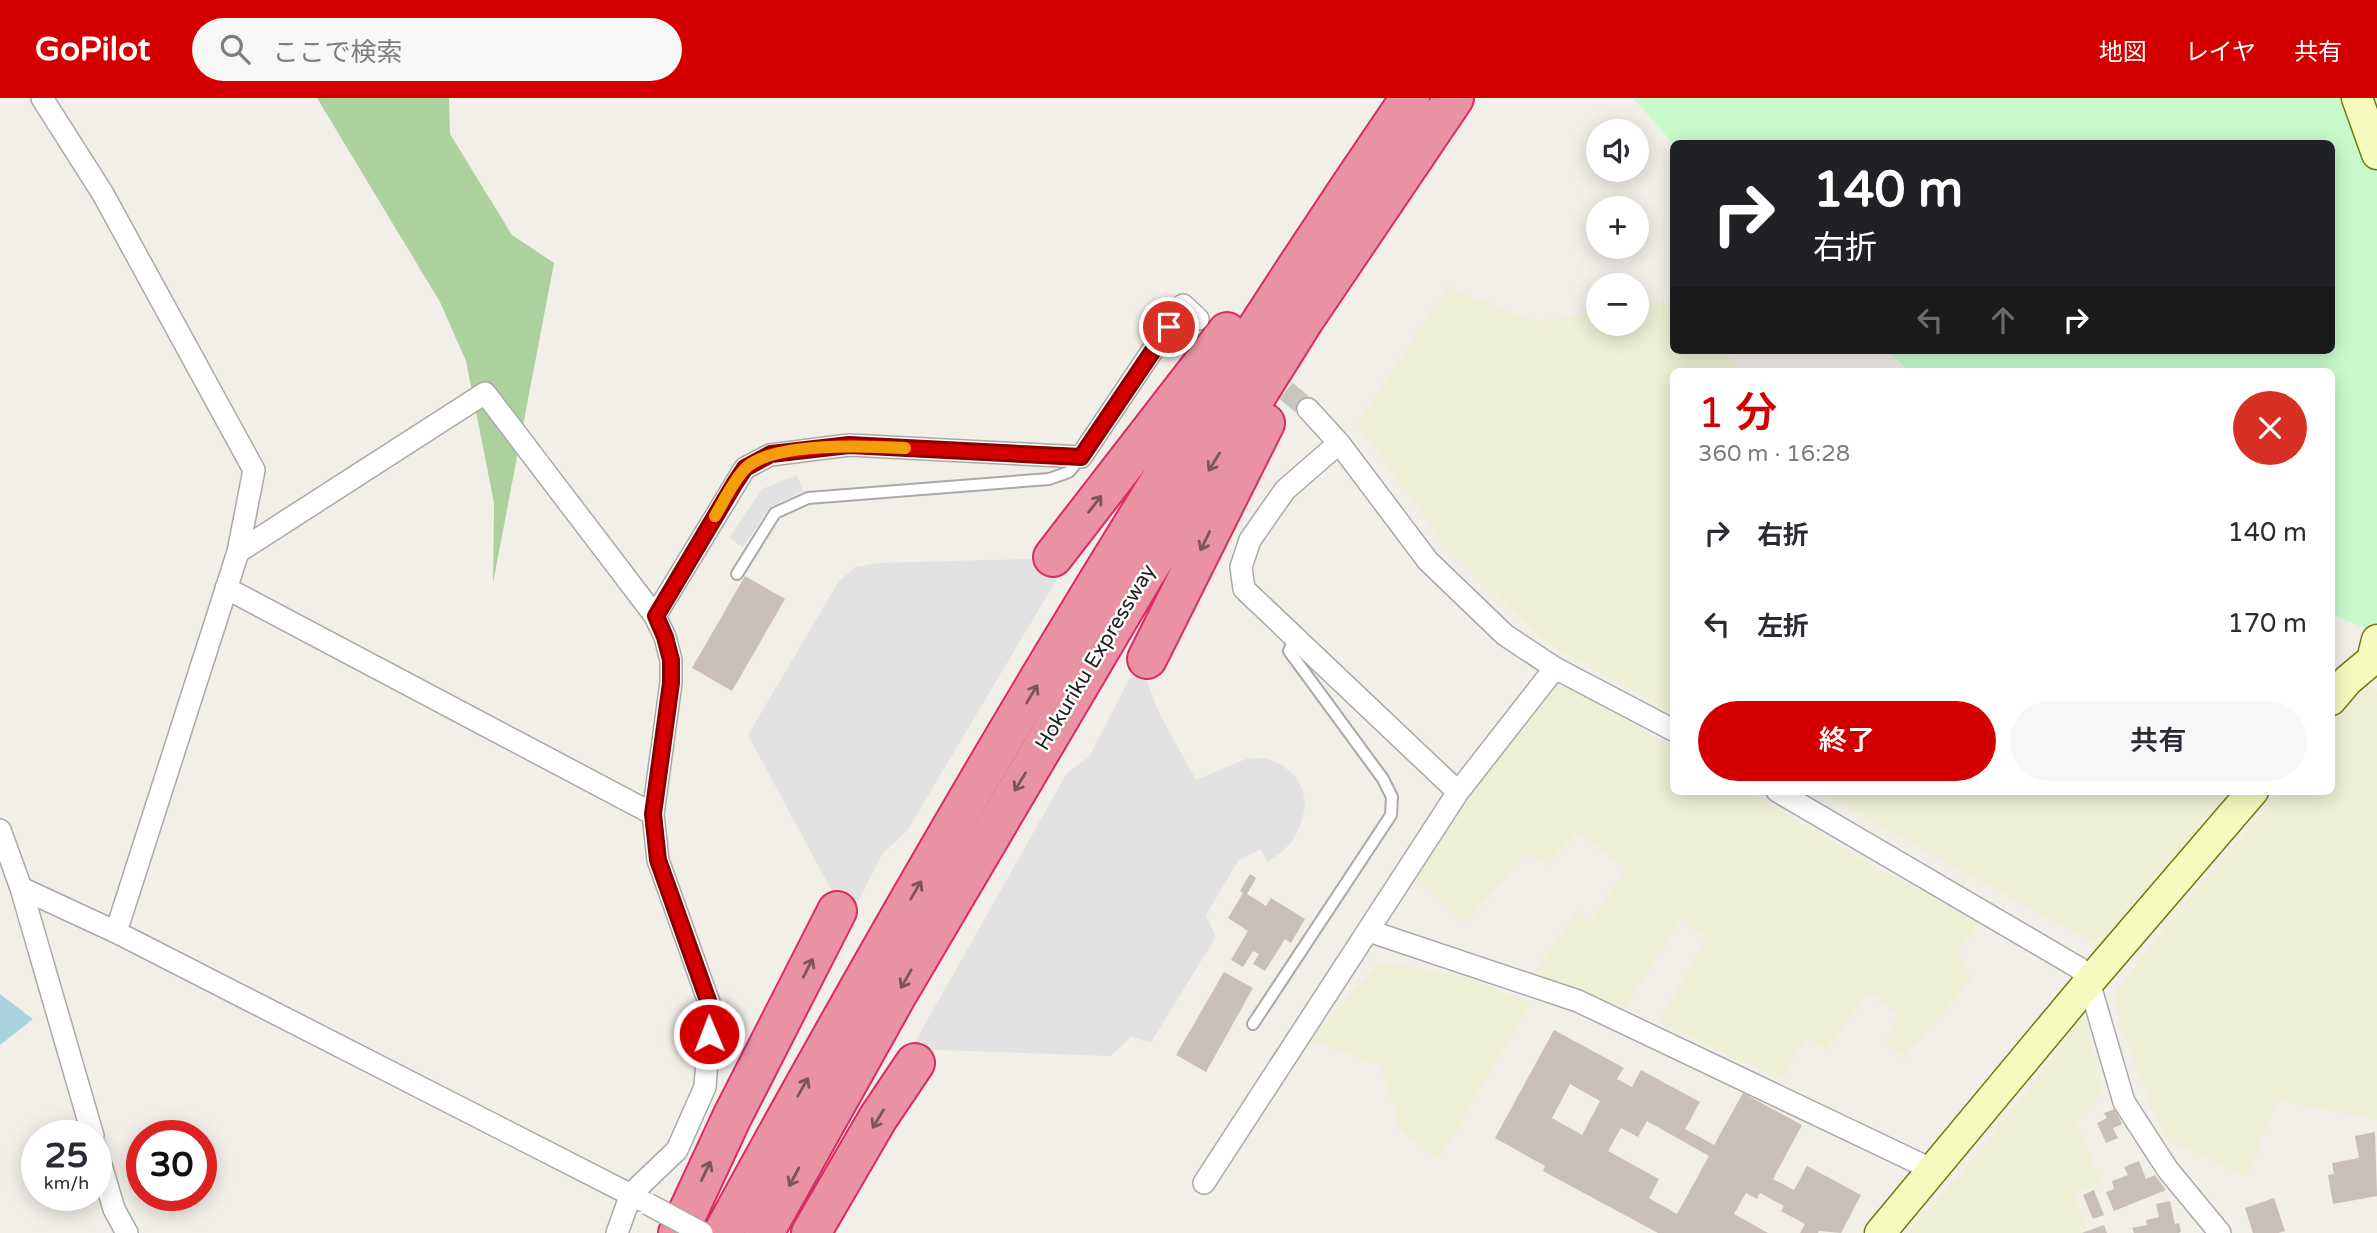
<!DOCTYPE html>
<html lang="ja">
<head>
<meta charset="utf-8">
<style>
  body { margin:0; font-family:"Varela Round","Noto Sans JP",sans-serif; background:#f7f7f7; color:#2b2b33; height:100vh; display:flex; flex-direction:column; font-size:26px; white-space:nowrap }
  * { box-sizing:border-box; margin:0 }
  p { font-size:23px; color:#7c7c81 }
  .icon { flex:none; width:38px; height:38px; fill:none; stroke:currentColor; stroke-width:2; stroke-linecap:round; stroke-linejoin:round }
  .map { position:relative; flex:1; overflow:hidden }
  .details { position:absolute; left:1670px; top:270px; width:665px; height:427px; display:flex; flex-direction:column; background:#fff; border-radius:10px; box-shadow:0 4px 18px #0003 }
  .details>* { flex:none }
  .banner { position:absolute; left:1670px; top:42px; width:665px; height:214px; border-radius:10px; box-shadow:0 4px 18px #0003; background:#202124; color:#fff; overflow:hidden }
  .fabs { position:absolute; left:1586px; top:21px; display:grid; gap:14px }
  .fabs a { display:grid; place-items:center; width:63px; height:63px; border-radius:50%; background:#fff; box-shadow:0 4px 18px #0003; font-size:35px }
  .speed { position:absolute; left:21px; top:1022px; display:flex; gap:14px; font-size:35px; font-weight:700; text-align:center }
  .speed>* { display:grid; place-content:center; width:91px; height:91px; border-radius:50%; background:#fff; box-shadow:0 4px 18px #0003; line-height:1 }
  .speed small { font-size:18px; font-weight:400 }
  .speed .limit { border:10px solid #d22; background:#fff; color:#111 }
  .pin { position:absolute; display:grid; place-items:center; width:60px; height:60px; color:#fff; margin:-30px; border:4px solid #fff; border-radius:50%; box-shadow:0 2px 7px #0007 }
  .me { position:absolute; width:77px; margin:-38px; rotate:359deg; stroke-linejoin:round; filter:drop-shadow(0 0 5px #0008) }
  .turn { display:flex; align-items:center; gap:24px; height:147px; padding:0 28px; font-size:32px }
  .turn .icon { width:91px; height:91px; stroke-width:2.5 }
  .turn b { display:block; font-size:49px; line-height:60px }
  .lanes { display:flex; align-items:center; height:66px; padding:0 28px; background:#0003; justify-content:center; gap:35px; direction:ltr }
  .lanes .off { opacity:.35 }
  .round { display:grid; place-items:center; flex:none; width:74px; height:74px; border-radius:37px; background:#f7f7f7 }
  .overview { display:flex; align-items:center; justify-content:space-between; height:119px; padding:0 28px }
  h1 { font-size:42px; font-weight:600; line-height:52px; color:#d40000 }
  .primary-button { display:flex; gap:14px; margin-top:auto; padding:14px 28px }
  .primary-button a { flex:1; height:80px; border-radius:42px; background:#d40000; color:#fff; font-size:28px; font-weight:600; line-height:80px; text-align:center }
  .primary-button a+a { background:#f7f7f7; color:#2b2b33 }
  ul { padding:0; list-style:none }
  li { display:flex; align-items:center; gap:21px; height:91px; padding:0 28px }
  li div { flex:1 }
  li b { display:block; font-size:26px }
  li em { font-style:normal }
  header { display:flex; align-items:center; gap:42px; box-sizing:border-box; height:98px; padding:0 35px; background:#d40000; color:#fff }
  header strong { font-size:33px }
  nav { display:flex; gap:38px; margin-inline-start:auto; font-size:24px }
  .search { width:490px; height:63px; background:#f7f7f7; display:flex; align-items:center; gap:18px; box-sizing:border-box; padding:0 24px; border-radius:38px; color:#7c7c81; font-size:26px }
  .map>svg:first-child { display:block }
</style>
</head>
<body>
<header>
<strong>GoPilot</strong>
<div class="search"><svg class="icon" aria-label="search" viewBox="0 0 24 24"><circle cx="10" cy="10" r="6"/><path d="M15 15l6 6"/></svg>ここで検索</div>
<nav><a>地図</a><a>レイヤ</a><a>共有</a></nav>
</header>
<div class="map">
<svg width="2377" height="1135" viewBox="0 0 2377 1135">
  <rect width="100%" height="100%" fill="#f2efe9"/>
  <path fill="#eef0d5" d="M1447 189 1535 224 1598 214V226H1636V208L1673 203V252H1724L1739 273H1673V615L1546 545 1444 446 1357 325Z
    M1550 587 1570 589 1673 650V693H1746L1898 782 1981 819 1959 854 1971 881 1904 959 1885 946 1897 916 1869 895 1826 951 1808 938 1781 981 1659 925 1706 839 1681 821 1623 913 1551 883 1530 880 1577 813 1590 823 1626 771 1578 734 1546 767 1526 756 1464 826 1415 777 1465 699Z
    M2372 589 2377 592V1022L2277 1002 2247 1078 2166 1042 2120 927 2115 894 2198 788 2282 693H2331V624L2342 608Z
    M1816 693H2233L2099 848Z
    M1380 864 1464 879 1531 904 1439 1061 1400 1032 1381 968 1309 942Z
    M2084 917 2103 994 2076 1023 2101 1085 2074 1096 2088 1135H1908L1982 1051Z"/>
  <path fill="#add19e" d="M317 0H449L450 36 512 137 554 165 493 485 494 405 466 263 440 204Z"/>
  <path fill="#c8facc" d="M1633 0H2377V535L2331 516V273H1909L1887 252H2331V46H1673Z"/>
  <path fill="#e2e2e2" d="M797 377 803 393 770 409 743 449 729 440 762 391Z
    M1029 461 1063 471 907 733 883 755 848 823 748 637 839 483 856 469 878 465Z
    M1139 562 1159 615 1196 682 1246 661 1265 660 1282 667 1296 679 1303 693 1305 708 1301 726 1293 742 1282 754 1267 764 1261 751 1238 763 1206 817 1216 839 1151 944 1131 939 1111 958 911 951 1067 675 1089 659Z"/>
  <path fill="#aad3df" d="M0 896 33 921 0 947Z"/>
  <path fill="#c7bfb8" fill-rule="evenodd" d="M745 478 785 501 732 593 692 570Z
    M1250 776 1256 780 1247 796 1266 808 1271 800 1305 821 1291 845 1285 841 1265 873 1253 866 1259 856 1253 853 1243 869 1231 862 1248 833 1228 820 1243 795 1240 793Z
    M1224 874 1253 890 1206 974 1176 957Z
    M1554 932 1624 970 1617 981 1632 989 1641 972 1700 1004 1685 1031 1714 1047 1743 995 1802 1027 1773 1081 1794 1092 1807 1068 1861 1097 1841 1135 1819 1133 1818 1135H1800L1805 1126 1781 1113 1784 1108 1760 1095 1757 1101 1746 1095 1734 1116 1768 1135H1658L1543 1073 1545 1068 1495 1040ZM1570 986 1600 1003 1582 1037 1552 1020ZM1647 1023 1709 1058 1677 1116 1649 1100 1659 1081 1608 1053 1621 1030 1638 1039Z
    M2115 1011 2122 1026 2113 1030 2118 1040 2106 1045 2097 1025 2107 1020 2104 1015Z
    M2375 1034 2377 1098 2333 1106 2328 1077 2334 1076 2332 1065 2359 1060 2355 1038Z
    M2139 1063 2146 1081 2155 1077 2166 1092 2114 1113 2106 1094 2114 1091 2112 1083 2128 1077 2124 1069Z
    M2094 1092 2104 1117 2093 1121 2083 1097Z
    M2274 1100 2285 1133 2278 1135H2253L2245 1110Z
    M2170 1103 2175 1126 2179 1125 2181 1133 2179 1135H2134L2132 1130 2147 1127 2146 1122 2159 1119 2156 1106Z
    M2104 1127 2107 1135H2082Z"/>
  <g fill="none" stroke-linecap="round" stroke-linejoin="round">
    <path stroke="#c8c6c1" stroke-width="21" stroke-dasharray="21 10" stroke-linecap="butt" d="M1262 273 1308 311"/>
    <defs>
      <path id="lane" d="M737 476 775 415 808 400 1049 381 1069 374 1081 359
        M1253 926 1391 717 1392 699 1383 681 1289 553 1294 540"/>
      <path id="street" d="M42 0 103 96 254 372 238 454 116 834
        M1308 311 1339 345 1428 463 1505 537 1555 570 1673 632
        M1339 345 1285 392 1250 442 1241 469 1244 491 1458 694
        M238 454 485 295 655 518 665 539 671 562V585L653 716 658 762 711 910 705 989 677 1052 631 1096 617 1135
        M226 490 653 716
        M655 518 745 370 770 357 849 347 1081 359 1183 207 1198 221
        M1777 693 2079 870 2089 884 2124 1004 2168 1072 2220 1135
        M0 732 21 790 93 1038
        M21 790 116 834 641 1102
        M1369 833 1578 903 1933 1072
        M96 1050 114 1111 127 1135
        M1204 1085 1458 694 1555 570"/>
      <path id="secondary" d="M2357 0 2377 56
        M2331 602 2348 582 2372 562 2377 542
        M1880 1135 2089 884 2253 693"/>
      <path id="highway" d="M1053 459 1227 234
        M1147 561 1265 325
        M678 1135 732 1019 837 813
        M723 1135C935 747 1160 365 1410 0
        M764 1135 898 895 1143 479 1304 222 1454 0
        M811 1135 878 1020 915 965"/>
    </defs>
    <use href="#lane" stroke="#a9a9a9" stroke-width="14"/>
    <use href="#street" stroke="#a9a9a9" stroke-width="24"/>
    <use href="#secondary" stroke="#707d05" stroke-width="33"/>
    <use href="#highway" stroke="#dc2a67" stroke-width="42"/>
    <use href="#lane" stroke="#fff" stroke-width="10"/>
    <use href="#street" stroke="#fff" stroke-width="21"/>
    <use href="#secondary" stroke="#f7fabf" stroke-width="30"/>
    <use href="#highway" stroke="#e892a2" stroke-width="38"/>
    <defs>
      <path id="street-bridge" d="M648 1106 702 1135"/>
    </defs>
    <use href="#street-bridge" stroke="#a9a9a9" stroke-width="24" stroke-linecap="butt"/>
    <use href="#street-bridge" stroke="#fff" stroke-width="21"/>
  </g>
  <defs><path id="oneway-shaft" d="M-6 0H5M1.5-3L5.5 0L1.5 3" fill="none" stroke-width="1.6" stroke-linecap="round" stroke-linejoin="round" transform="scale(1.75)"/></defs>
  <g stroke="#7b545c">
    <use href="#oneway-shaft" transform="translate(1214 364) rotate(122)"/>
    <use href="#oneway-shaft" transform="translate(1095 406) rotate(-52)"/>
    <use href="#oneway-shaft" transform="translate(1205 443) rotate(116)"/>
    <use href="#oneway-shaft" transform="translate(1032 596) rotate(-59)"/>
    <use href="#oneway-shaft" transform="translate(1020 684) rotate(121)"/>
    <use href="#oneway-shaft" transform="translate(916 792) rotate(-60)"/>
    <use href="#oneway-shaft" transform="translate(808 870) rotate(-63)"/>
    <use href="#oneway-shaft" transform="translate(906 881) rotate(120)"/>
    <use href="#oneway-shaft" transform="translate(803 989) rotate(-60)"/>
    <use href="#oneway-shaft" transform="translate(878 1021) rotate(121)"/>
    <use href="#oneway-shaft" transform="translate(706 1073) rotate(-64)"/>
    <use href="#oneway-shaft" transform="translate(794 1079) rotate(118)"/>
  </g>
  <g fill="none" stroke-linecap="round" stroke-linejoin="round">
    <defs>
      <path id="route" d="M709 936 711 911 658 762 653 716 671 585V562L665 539 656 518 735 385 745 370 771 356 849 347 1081 359 1169 229"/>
    </defs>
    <use href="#route" stroke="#8a0000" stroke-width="18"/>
    <use href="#route" stroke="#d40000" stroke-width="12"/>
    <path stroke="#f59e0b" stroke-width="12" d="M715 418C724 403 732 385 744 372 769 343 869 348 905 350"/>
  </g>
  <g text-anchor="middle" stroke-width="5" stroke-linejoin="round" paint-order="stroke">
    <g font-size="21" fill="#222" stroke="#fff">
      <text transform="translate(1095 559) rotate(-59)" y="7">Hokuriku Expressway</text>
    </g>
  </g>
</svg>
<div class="fabs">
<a><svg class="icon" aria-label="sound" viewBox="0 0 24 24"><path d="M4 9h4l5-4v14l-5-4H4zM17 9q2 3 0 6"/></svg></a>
<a>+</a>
<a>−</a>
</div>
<div class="speed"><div>25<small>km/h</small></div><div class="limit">30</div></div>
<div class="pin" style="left:1169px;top:229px;background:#d93025"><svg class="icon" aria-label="arrive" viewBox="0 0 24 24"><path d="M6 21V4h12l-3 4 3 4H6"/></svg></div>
<svg class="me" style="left:709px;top:936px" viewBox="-20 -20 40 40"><circle r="17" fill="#d40000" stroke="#fff" stroke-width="3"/><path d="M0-11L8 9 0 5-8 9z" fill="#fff"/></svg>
<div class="banner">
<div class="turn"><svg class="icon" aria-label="right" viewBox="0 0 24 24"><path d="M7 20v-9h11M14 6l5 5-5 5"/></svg><div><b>140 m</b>右折</div></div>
<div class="lanes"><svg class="icon off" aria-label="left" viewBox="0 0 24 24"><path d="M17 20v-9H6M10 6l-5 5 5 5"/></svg><svg class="icon off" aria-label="ahead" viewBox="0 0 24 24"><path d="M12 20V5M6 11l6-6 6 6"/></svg><svg class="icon" aria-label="right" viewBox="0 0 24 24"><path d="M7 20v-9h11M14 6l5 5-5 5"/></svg></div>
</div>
<section class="details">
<div class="overview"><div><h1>1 分</h1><p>360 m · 16:28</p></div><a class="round" style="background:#d93025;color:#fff"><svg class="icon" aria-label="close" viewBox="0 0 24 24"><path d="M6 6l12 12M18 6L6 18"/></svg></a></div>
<ul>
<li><svg class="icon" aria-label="right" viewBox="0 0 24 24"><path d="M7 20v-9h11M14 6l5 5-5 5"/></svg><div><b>右折</b></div><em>140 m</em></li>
<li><svg class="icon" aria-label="left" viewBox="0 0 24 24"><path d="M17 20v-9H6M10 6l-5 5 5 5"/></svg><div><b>左折</b></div><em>170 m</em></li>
</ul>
<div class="primary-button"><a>終了</a><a>共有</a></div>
</section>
</div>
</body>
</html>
